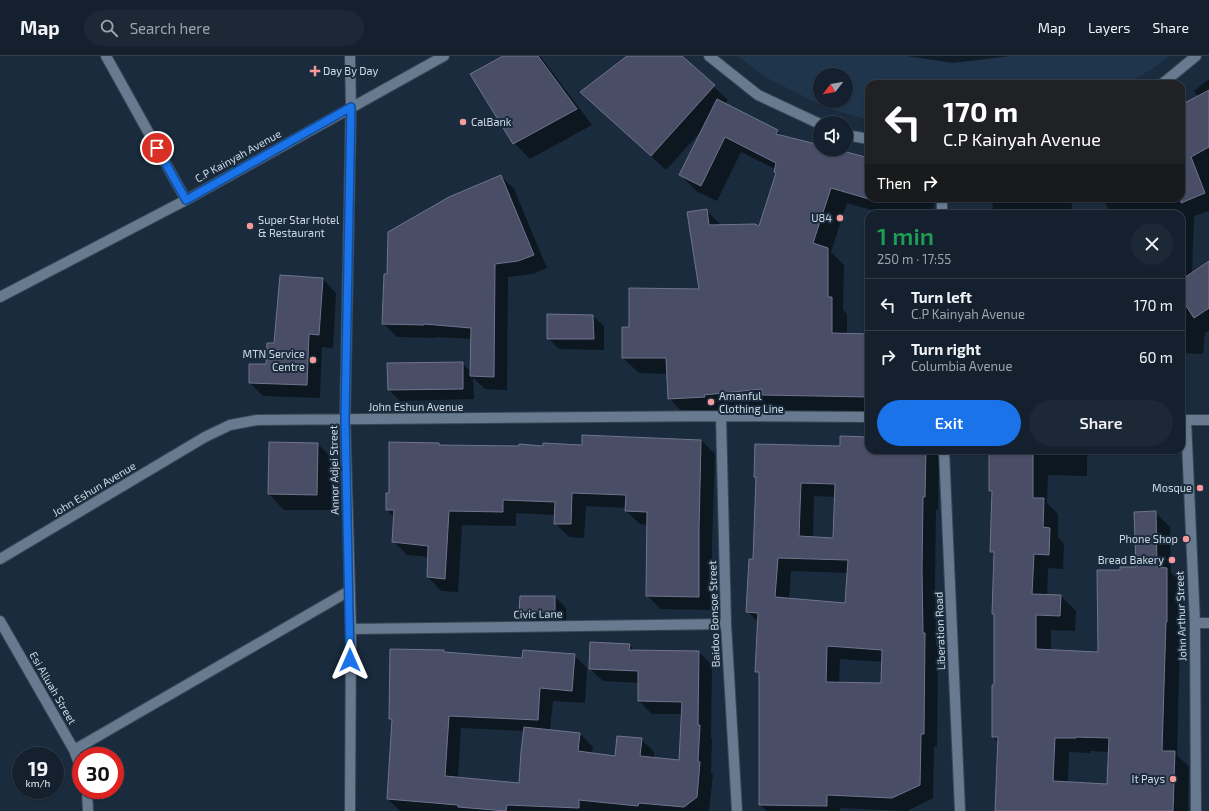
<!DOCTYPE html>
<html lang="en">
<head>
<meta charset="utf-8">
<style>
  body { margin:0; font-family:"Exo 2",sans-serif; background:#1d2836; color:#f1f3f6; height:100vh; display:flex; flex-direction:column; font-size:15px; white-space:nowrap }
  * { box-sizing:border-box; margin:0 }
  p { font-size:13px; color:#9da3aa }
  .icon { flex:none; width:22px; height:22px; fill:none; stroke:currentColor; stroke-width:2; stroke-linecap:round; stroke-linejoin:round }
  .map { position:relative; flex:1; overflow:hidden }
  .side { position:absolute; left:865px; top:154px; width:320px; height:244px; display:flex; flex-direction:column; background:#14202e; border-radius:12px; box-shadow:0 1px 3px #0004,0 0 0 1px #333e4a }
  .side>* { flex:none }
  .banner { position:absolute; left:865px; top:24px; width:320px; height:122px; border-radius:12px; box-shadow:0 1px 3px #0004,0 0 0 1px #333e4a; background:#202124; color:#fff; overflow:hidden }
  .needle { width:26px; rotate:239deg }
  .controls { position:absolute; left:813px; top:12px; display:grid; gap:8px }
  .controls a { display:grid; place-items:center; width:40px; height:40px; border-radius:50%; background:#14202e; box-shadow:0 1px 3px #0004,0 0 0 1px #333e4a; font-size:20px }
  .speed { position:absolute; left:12px; top:691px; display:flex; gap:8px; font-size:20px; font-weight:700; text-align:center }
  .speed>* { display:grid; place-content:center; width:52px; height:52px; border-radius:50%; background:#14202e; box-shadow:0 1px 3px #0004,0 0 0 1px #333e4a; line-height:1 }
  .speed small { font-size:10px; font-weight:400 }
  .speed .limit { border:6px solid #d22; background:#fff; color:#111 }
  .pin { position:absolute; display:grid; place-items:center; width:34px; height:34px; color:#fff; margin:-17px; border:2px solid #fff; border-radius:50%; box-shadow:0 1px 4px #0007 }
  .me { position:absolute; width:44px; margin:-22px; rotate:0deg; stroke-linejoin:round; filter:drop-shadow(0 0 3px #0008) }
  .turn { display:flex; align-items:center; gap:14px; height:84px; padding:0 12px; font-size:18px }
  .turn .icon { width:52px; height:52px; stroke-width:2.5 }
  .turn b { display:block; font-size:28px; line-height:34px }
  .then { display:flex; align-items:center; height:38px; padding:0 12px; background:#0003; gap:8px; font-size:15px }
  .round { display:grid; place-items:center; flex:none; width:42px; height:42px; border-radius:21px; background:#1d2836 }
  .head { display:flex; align-items:center; justify-content:space-between; height:68px; padding:0 12px }
  h1 { font-size:24px; font-weight:600; line-height:30px; color:#1e9e55 }
  .cta { display:flex; gap:8px; margin-top:auto; padding:8px 12px }
  .cta a { flex:1; height:46px; border-radius:24px; background:#1a73e8; color:#fff; font-size:16px; font-weight:600; line-height:46px; text-align:center }
  .cta a+a { background:#1d2836; color:#f1f3f6 }
  ul { padding:0; list-style:none }
  li { display:flex; align-items:center; gap:12px; height:52px; padding:0 12px; border-top:1px solid #333e4a }
  li div { flex:1 }
  li b { display:block; font-size:15px }
  li em { font-style:normal }
  header { display:flex; align-items:center; gap:24px; box-sizing:border-box; height:56px; padding:0 20px; background:#14202e; border-bottom:1px solid #333e4a }
  header strong { font-size:19px }
  nav { display:flex; gap:22px; margin-inline-start:auto; font-size:14px }
  .search { width:280px; height:36px; background:#1d2836; display:flex; align-items:center; gap:10px; box-sizing:border-box; padding:0 14px; border-radius:22px; color:#9da3aa; font-size:15px }
  .map>svg:first-child { display:block }
</style>
</head>
<body>
<header>
<strong>Map</strong>
<div class="search"><svg class="icon" aria-label="search" viewBox="0 0 24 24"><circle cx="10" cy="10" r="6"/><path d="M15 15l6 6"/></svg>Search here</div>
<nav><a>Map</a><a>Layers</a><a>Share</a></nav>
</header>
<div class="map">
<svg width="1209" height="755" viewBox="0 0 1209 755">
  <rect width="100%" height="100%" fill="#1a2b3d"/>
  <path fill="#1f354c" fill-rule="evenodd" d="M738 0H1169L1157 10 1126 28H869V64L827 52 765 21ZM820 19H846V45H820Z"/>
  <path fill="#0007" fill-rule="evenodd" d="M505 0H540L592 69 530 103 514 87Z
    M629 0H681L728 44 725 48 777 75 783 81 820 90V93H831L869 103V142H930L934 148 933 158H882V157L847 147 831 196 844 209 843 254 847 258V278L869 279V356L848 355V357L778 355 773 349 720 354V357L684 358 669 342 668 318 639 317 623 302 630 272 700 234 706 154 722 170 760 171 777 118 775 113 741 96 717 145 696 135 681 119 703 73 666 114 581 36Z
    M907 0H1011L953 7Z
    M1209 23V155L1194 160 1192 218 1209 209V274L1205 277 1203 298 1184 297 1181 294V158H1112L1108 153 1103 142H1181V50L1199 41 1194 35Z
    M501 120 514 133 547 212 532 218 508 221 507 334 485 333 473 322 474 343 400 345 389 334 462 307 471 316 472 283 436 281V282L397 281 383 267 388 219Z
    M992 142H1071L1073 158H993Z
    M280 220 323 223 336 237 333 292 322 291 320 342 263 340 250 327 267 309 275 288Z
    M593 260 604 270V294L559 293 548 282Z
    M583 380 701 384 715 398 712 487V554L660 553 647 539 648 469 640 468 626 455 627 452 586 450 584 482 569 481 555 467V459L516 457V470L462 469 458 536 441 535 428 521 429 501 407 499 393 485 394 461 387 454 390 438 438 388 440 390H583Z
    M869 382V394H932L939 401 938 454H936L935 528 936 589 938 591 937 691H934L933 742 907 755 840 752V755H767L760 749V619L756 615 759 567 747 555 754 504 756 422 755 421ZM814 440 835 441 834 483 813 482ZM791 515 848 517 845 548 789 543ZM840 603 883 606 882 628 839 627Z
    M318 388 334 404 333 454H284L269 438Z
    M990 394H1087V420L1048 419 1047 447 1058 458V481L1064 488 1063 513 1048 512 1047 540H1061L1076 555 1075 575 1051 574V594L1099 597 1121 515 1137 512 1155 456 1170 471 1171 517 1182 527 1181 580H1180L1177 699 1189 711 1188 755H996L999 687 993 681 995 630V559L993 557 995 499 991 496 993 438 990 435ZM1090 695 1109 696 1108 729 1068 726 1069 696 1090 697Z
    M521 541H555L566 552V567L531 566 520 556Z
    M629 589 635 595 699 596 712 609 711 681 712 683 711 717 713 719 709 754 708 755H400L388 743 393 665 390 662 444 595 446 597 523 603 574 599 587 612 585 647 553 645 550 674 580 678 593 691 592 698 616 701 641 683 654 696V702L679 705 682 658H652L639 645V627L603 625 590 613ZM461 672 525 675 520 728 458 722Z"/>
  <path fill="#494d65" stroke="#6f748d" fill-rule="evenodd" d="M503 0H538L577 53 513 88 470 18Z
    M627 0H682L715 29 651 100 580 36Z
    M1209 34V91L1191 101 1205 137 1181 147V49Z
    M717 43 778 74 776 78 820 89V93H835L869 102V143L831 132 813 187 828 192V241H832V277L869 278V341L762 339V333L704 339 705 341 668 343 666 302H622V271H629V232L699 233 687 156 707 153 709 169 755 168 759 170 776 117 774 116 776 107 725 81 701 130 679 119Z
    M501 119 534 199 518 205 495 208 494 321 470 320 471 272 424 268V269L382 268 384 218H387L388 176 449 141Z
    M1209 205V252L1194 262 1181 242V224Z
    M280 219 323 222 319 279 309 278 307 329 249 327V308H266L267 287H274Z
    M547 258 593 259 594 283H547Z
    M463 306V333L388 334 387 307Z
    M582 379 701 384 699 473V541L646 540 647 456 625 455 626 439 572 437 571 468H554L555 446 503 444V456L449 455 445 523 427 521 428 490 392 486 394 454H386V437H389V386L439 387V389L519 390V388L543 390V387L582 389Z
    M840 380 869 381V394H926L925 441H923L922 514 923 577H925L924 678H921L920 729 892 742 827 739V750L759 749V616H755L758 557 746 556 749 503H753L756 421H754L755 388 840 390ZM801 427 835 428 833 482 799 480ZM778 502 848 504 845 547 775 541ZM827 590 882 594 881 627 826 626Z
    M269 386 318 387 317 439 268 438Z
    M989 394H1033V442H1044L1043 471 1050 472 1049 499 1034 498 1032 538 1061 539 1060 560 1036 559V593L1098 596 1097 514H1120V511H1136L1134 456 1156 455 1157 511 1167 512V566H1166L1162 695H1175L1173 755H995L998 681H992V629H994V558H992L994 496H990L992 435H989ZM1076 681 1109 682 1107 728 1053 725 1055 682H1076Z
    M520 540H555V557L519 556Z
    M590 586 630 588 629 594 699 595 698 669H700L698 705 700 706 697 741 684 751 639 747 638 750 579 744V752L507 749 506 755 458 751V749L387 743 392 663H389L390 593 444 594V596L522 602 523 594 575 598 572 635 540 632 538 664 449 660 445 720 519 727 521 696 524 671 580 677 578 695 615 700 617 680 642 682 640 700 679 704 682 646 638 645V615L589 613Z"/>
  <g fill="none" stroke-linecap="round" stroke-linejoin="round">
    <defs>
      <path id="minor" d="M106 0 186 144
        M350 0 351 51 345 363 351 573 350 755
        M709 0 758 39 820 68
        M1162 28 1196 0
        M846 79 869 83
        M942 142V158
        M0 241 186 144 444 0
        M721 360 726 568 737 755
        M1181 364H1209
        M1186 364 1195 567 1196 755
        M944 394 960 755
        M0 503 205 381 230 369 257 364 721 360 869 361
        M0 565 74 694 81 713
        M1195 567H1209
        M351 573 726 568
        M74 694 349 535
        M87 734 88 755"/>
    </defs>
    <use href="#minor" stroke="#394755" stroke-width="12"/>
    <use href="#minor" stroke="#677a8f" stroke-width="10"/>
  </g>
  <g fill="none" stroke-linecap="round" stroke-linejoin="round">
    <defs>
      <path id="route" d="M157 92 186 144 351 51 345 363 350 604"/>
    </defs>
    <use href="#route" stroke="#114b97" stroke-width="10"/>
    <use href="#route" stroke="#1a73e8" stroke-width="7"/>
  </g>
  <g fill="#f59b9a" stroke="#1a2b3d" stroke-width="1.5">
    <path d="M313 9h4v4h4v4h-4v4h-4v-4h-4v-4h4z"/>
    <circle cx="463" cy="66" r="4"/>
    <circle cx="840" cy="162" r="4"/>
    <circle cx="250" cy="170" r="4"/>
    <circle cx="313" cy="304" r="4"/>
    <circle cx="711" cy="346" r="4"/>
    <circle cx="1200" cy="432" r="4"/>
    <circle cx="1186" cy="483" r="4"/>
    <circle cx="1172" cy="504" r="4"/>
    <circle cx="1173" cy="723" r="4"/>
  </g>
  <g text-anchor="middle" stroke-width="4" stroke-linejoin="round" paint-order="stroke">
    <g font-size="11" fill="#cfdae5" stroke="#1a2b3d" text-anchor="end">
      <text x="323" y="19" text-anchor="start">Day By Day</text>
      <text x="471" y="70" text-anchor="start">CalBank</text>
      <text x="832" y="166">U84</text>
      <text x="258" y="168" text-anchor="start">Super Star Hotel<tspan x="258" dy="13">&amp; Restaurant</tspan></text>
      <text x="305" y="302">MTN Service<tspan x="305" dy="13">Centre</tspan></text>
      <text x="719" y="344" text-anchor="start">Amanful<tspan x="719" dy="13">Clothing Line</tspan></text>
      <text x="1192" y="436">Mosque</text>
      <text x="1178" y="487">Phone Shop</text>
      <text x="1164" y="508">Bread Bakery</text>
      <text x="1165" y="727">It Pays</text>
    </g>
    <g font-size="11" fill="#cfdae5" stroke="#1a2b3d">
      <text transform="translate(238 100) rotate(-29)" y="4">C.P Kainyah Avenue</text>
      <text x="416" y="355">John Eshun Avenue</text>
      <text transform="translate(334 414) rotate(-91)" y="4">Annor Adjei Street</text>
      <text transform="translate(94 433) rotate(-31)" y="4">John Eshun Avenue</text>
      <text transform="translate(538 558) rotate(-1)" y="4">Civic Lane</text>
      <text transform="translate(714 558) rotate(-92)" y="4">Baidoo Bonsoe Street</text>
      <text transform="translate(1181 560) rotate(-92)" y="4">John Arthur Street</text>
      <text transform="translate(940 575) rotate(-92)" y="4">Liberation Road</text>
      <text transform="translate(53 632) rotate(60)" y="4">Esi Alluah Street</text>
    </g>
  </g>
</svg>
<div class="controls">
<a><svg class="needle" viewBox="-14 -14 28 28"><path d="M0-13l5 13h-10z" fill="#e53935"/><path d="M0 13l5-13h-10z" fill="#9da3aa"/></svg></a>
<a><svg class="icon" aria-label="sound" viewBox="0 0 24 24"><path d="M4 9h4l5-4v14l-5-4H4zM17 9q2 3 0 6"/></svg></a>
</div>
<div class="speed"><div>19<small>km/h</small></div><div class="limit">30</div></div>
<div class="pin" style="left:157px;top:92px;background:#d93025"><svg class="icon" aria-label="arrive" viewBox="0 0 24 24"><path d="M6 21V4h12l-3 4 3 4H6"/></svg></div>
<svg class="me" style="left:350px;top:604px" viewBox="-20 -20 40 40"><path d="M0-17L14 15 0 8-14 15z" fill="#1a73e8" stroke="#fff" stroke-width="4"/></svg>
<div class="banner">
<div class="turn"><svg class="icon" aria-label="left" viewBox="0 0 24 24"><path d="M17 20v-9H6M10 6l-5 5 5 5"/></svg><div><b>170 m</b>C.P Kainyah Avenue</div></div>
<div class="then">Then<svg class="icon" aria-label="right" viewBox="0 0 24 24"><path d="M7 20v-9h11M14 6l5 5-5 5"/></svg></div>
</div>
<section class="side">
<div class="head"><div><h1>1 min</h1><p>250 m · 17:55</p></div><a class="round"><svg class="icon" aria-label="close" viewBox="0 0 24 24"><path d="M6 6l12 12M18 6L6 18"/></svg></a></div>
<ul>
<li><svg class="icon" aria-label="left" viewBox="0 0 24 24"><path d="M17 20v-9H6M10 6l-5 5 5 5"/></svg><div><b>Turn left</b><p>C.P Kainyah Avenue</p></div><em>170 m</em></li>
<li><svg class="icon" aria-label="right" viewBox="0 0 24 24"><path d="M7 20v-9h11M14 6l5 5-5 5"/></svg><div><b>Turn right</b><p>Columbia Avenue</p></div><em>60 m</em></li>
</ul>
<div class="cta"><a>Exit</a><a>Share</a></div>
</section>
</div>
</body>
</html>
